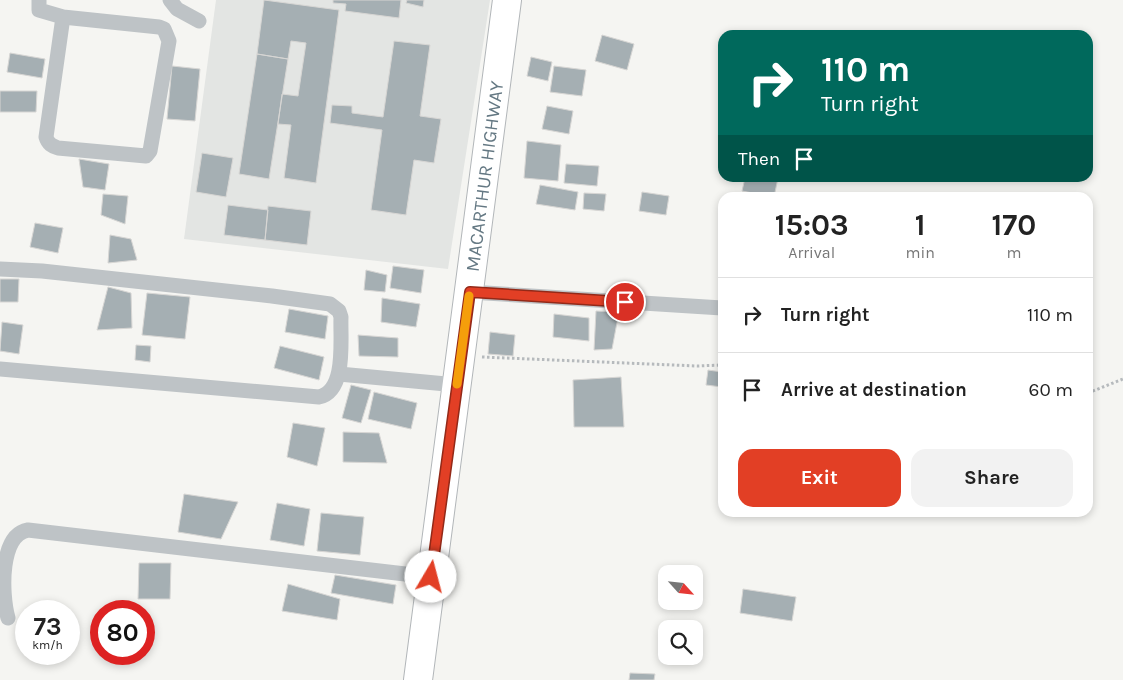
<!DOCTYPE html>
<html lang="en">
<head>
<meta charset="utf-8">
<style>
  body { margin:0; font-family:Karla,sans-serif; background:#f2f2f2; color:#222; height:100vh; display:flex; flex-direction:column; font-size:19px; white-space:nowrap }
  * { box-sizing:border-box; margin:0 }
  p { font-size:16px; color:#767676 }
  .icon { flex:none; width:28px; height:28px; fill:none; stroke:currentColor; stroke-width:2; stroke-linecap:round; stroke-linejoin:round }
  .map { position:relative; flex:1; overflow:hidden }
  .side { position:absolute; left:718px; top:192px; width:375px; height:325px; display:flex; flex-direction:column; background:#fff; border-radius:15px; box-shadow:0 2px 8px #0003 }
  .side>* { flex:none }
  .guide { position:absolute; left:718px; top:30px; width:375px; height:152px; border-radius:15px; box-shadow:0 2px 8px #0003; background:#00695c; color:#fff; overflow:hidden }
  .needle { width:32px; rotate:117deg }
  .controls { position:absolute; left:658px; top:565px; display:grid; gap:10px }
  .controls a { display:grid; place-items:center; width:45px; height:45px; border-radius:10px; background:#fff; box-shadow:0 2px 8px #0003; font-size:25px }
  .speed { position:absolute; left:15px; top:600px; display:flex; gap:10px; font-size:25px; font-weight:700; text-align:center }
  .speed>* { display:grid; place-content:center; width:65px; height:65px; border-radius:50%; background:#fff; box-shadow:0 2px 8px #0003; line-height:1 }
  .speed small { font-size:12px; font-weight:400 }
  .speed .limit { border:8px solid #d22; background:#fff; color:#111 }
  .pin { position:absolute; display:grid; place-items:center; width:42px; height:42px; color:#fff; margin:-21px; border:2px solid #fff; border-radius:50%; box-shadow:0 1px 5px #0007 }
  .me { position:absolute; width:55px; margin:-28px; rotate:8deg; stroke-linejoin:round; filter:drop-shadow(0 0 4px #0008) }
  .turn { display:flex; align-items:center; gap:18px; height:105px; padding:0 20px; font-size:22px }
  .turn .icon { width:65px; height:65px; stroke-width:2.5 }
  .turn b { display:block; font-size:35px; line-height:42px }
  .then { display:flex; align-items:center; height:48px; padding:0 20px; background:#0003; gap:10px; font-size:19px }
  .eta { display:flex; justify-content:space-evenly; align-items:center; height:85px; text-align:center }
  .eta b { font-size:30px; font-weight:700; line-height:35px }
  .action { display:flex; gap:10px; margin-top:auto; padding:10px 20px }
  .action a { flex:1; height:58px; border-radius:15px; background:#e23f25; color:#fff; font-size:20px; font-weight:700; line-height:58px; text-align:center }
  .action a+a { background:#f2f2f2; color:#222 }
  ul { padding:0; list-style:none }
  li { display:flex; align-items:center; gap:15px; height:75px; padding:0 20px; border-top:1px solid #e0e0e0 }
  li div { flex:1 }
  li b { display:block; font-size:19px }
  li em { font-style:normal }
  .map>svg:first-child { display:block }
</style>
</head>
<body>
<div class="map">
<svg width="1123" height="680" viewBox="0 0 1123 680">
  <rect width="100%" height="100%" fill="#f5f5f2"/>
  <path fill="#e3e5e3" d="M216 0H490L448 269 184 239Z"/>
  <path fill="#a5afb3" stroke="#d7d6d4" d="M264 0 339 10 316 183 284 178 291 125 278 124 282 94 298 96 306 43 291 41 288 59 257 54Z
    M333 0H401L399 18 345 11 346 4 333 3Z
    M407 0H424L423 7 406 3Z
    M602 35 634 44 627 70 595 61Z
    M394 41 430 45 420 116 441 119 434 163 414 160 406 215 371 210 382 130 330 123 332 105 352 106V113L383 117Z
    M10 53 45 59 42 78 7 72Z
    M257 54 288 59 269 179 239 174Z
    M531 57 552 62 548 81 527 76Z
    M172 66 200 69 195 121 167 119Z
    M554 66 586 70 582 96 550 92Z
    M0 91H37L36 112H0Z
    M547 106 573 111 569 134 542 129Z
    M527 141 561 145 558 181 524 178Z
    M202 153 233 158 226 197 196 192Z
    M79 159 109 164 105 190 83 187Z
    M566 164 599 166 597 186 564 183Z
    M745 178H778L774 197 742 191Z
    M540 185 578 192 575 210 536 204Z
    M642 192 669 196 666 215 639 211Z
    M584 193 606 194 604 211 583 209Z
    M103 194 128 196 125 224 101 215Z
    M228 205 268 210 265 240 224 235Z
    M268 206 311 211 307 245 265 240Z
    M35 223 63 228 58 253 30 247Z
    M110 235 131 239 137 260 108 263Z
    M393 266 424 270 421 293 390 288Z
    M366 270 387 275 385 292 364 290Z
    M0 279H19L18 302H0Z
    M108 287 131 293 132 328 97 330Z
    M147 293 190 297 185 339 142 335Z
    M382 298 420 304 416 327 381 322Z
    M289 309 328 316 325 339 285 332Z
    M596 311 619 312 612 349 594 350Z
    M554 314 589 318V341L553 337Z
    M2 322 23 325 19 354 0 351Z
    M490 332 515 335 513 356 488 354Z
    M358 335 398 338V357L359 356Z
    M136 345 151 346 150 362 135 360Z
    M280 346 324 357 319 380 274 368Z
    M708 370 722 372V387L706 385Z
    M621 377 624 427H574L573 380Z
    M351 385 371 390 361 423 342 418Z
    M374 392 417 403 411 429 368 419Z
    M293 423 325 428 317 466 287 457Z
    M343 432 379 433 387 463 343 462Z
    M184 494 238 502 221 539 178 532Z
    M277 503 310 509 304 546 270 540Z
    M321 513 364 517 360 555 317 551Z
    M139 563H171L170 599H138Z
    M335 575 396 585 393 604 331 593Z
    M288 584 340 599 337 620 282 611Z
    M743 589 796 597 792 621 740 613Z
    M630 673 655 674 654 680H629Z"/>
  <g fill="none" stroke-linecap="round" stroke-linejoin="round">
    <defs>
      <g id="highway">
        <path id="s1" d="M418 680 507 0"/>
      </g>
    </defs>
    <use href="#highway" stroke="#b2b6b9" stroke-width="30"/>
    <path stroke="#b6babd" stroke-width="3" stroke-dasharray="2.5 2.5" stroke-linecap="butt" d="M482 357 697 366 722 365
      M1088 393 1123 379"/>
    <path stroke="#bec3c6" stroke-width="15" d="M39 0V10L63 17 159 27 164 29 169 41 150 151 146 156 58 148C52 146 48 144 46 137L63 17
      M170 0 177 9 199 21
      M0 269 42 271 272 296 330 304 339 311 341 317C340 339 347 391 319 397L0 369
      M470 292 722 308
      M339 374 457 385
      M8 618C1 592 0 535 28 530L431 577"/>
    <use href="#highway" stroke="#fff" stroke-width="28"/>
  </g>
  <g fill="none" stroke-linecap="round" stroke-linejoin="round">
    <defs>
      <path id="route" d="M431 577 470 292 625 302"/>
    </defs>
    <use href="#route" stroke="#932918" stroke-width="12"/>
    <use href="#route" stroke="#e23f25" stroke-width="9"/>
    <path stroke="#f59e0b" stroke-width="9" d="M457 384 469 296"/>
  </g>
  <g text-anchor="middle" stroke-width="5" stroke-linejoin="round" paint-order="stroke">
    <g font-size="19" fill="#647883" stroke="#fff">
      <text dy="7" stroke="none"><textPath href="#s1" startOffset="508">MACARTHUR HIGHWAY</textPath></text>
    </g>
  </g>
</svg>
<div class="controls">
<a><svg class="needle" viewBox="-14 -14 28 28"><path d="M0-13l5 13h-10z" fill="#e53935"/><path d="M0 13l5-13h-10z" fill="#767676"/></svg></a>
<a><svg class="icon" aria-label="search" viewBox="0 0 24 24"><circle cx="10" cy="10" r="6"/><path d="M15 15l6 6"/></svg></a>
</div>
<div class="speed"><div>73<small>km/h</small></div><div class="limit">80</div></div>
<div class="pin" style="left:625px;top:302px;background:#d93025"><svg class="icon" aria-label="arrive" viewBox="0 0 24 24"><path d="M6 21V4h12l-3 4 3 4H6"/></svg></div>
<svg class="me" style="left:431px;top:577px" viewBox="-20 -20 40 40"><circle r="19" fill="#fff"/><path d="M0-13L10 11 0 6-10 11z" fill="#e23f25"/></svg>
<div class="guide">
<div class="turn"><svg class="icon" aria-label="right" viewBox="0 0 24 24"><path d="M7 20v-9h11M14 6l5 5-5 5"/></svg><div><b>110 m</b>Turn right</div></div>
<div class="then">Then<svg class="icon" aria-label="arrive" viewBox="0 0 24 24"><path d="M6 21V4h12l-3 4 3 4H6"/></svg></div>
</div>
<section class="side">
<div class="eta">
<div><b>15:03</b><p>Arrival</p></div>
<div><b>1</b><p>min</p></div>
<div><b>170</b><p>m</p></div>
</div>
<ul>
<li><svg class="icon" aria-label="right" viewBox="0 0 24 24"><path d="M7 20v-9h11M14 6l5 5-5 5"/></svg><div><b>Turn right</b></div><em>110 m</em></li>
<li><svg class="icon" aria-label="arrive" viewBox="0 0 24 24"><path d="M6 21V4h12l-3 4 3 4H6"/></svg><div><b>Arrive at destination</b></div><em>60 m</em></li>
</ul>
<div class="action"><a>Exit</a><a>Share</a></div>
</section>
</div>
</body>
</html>
